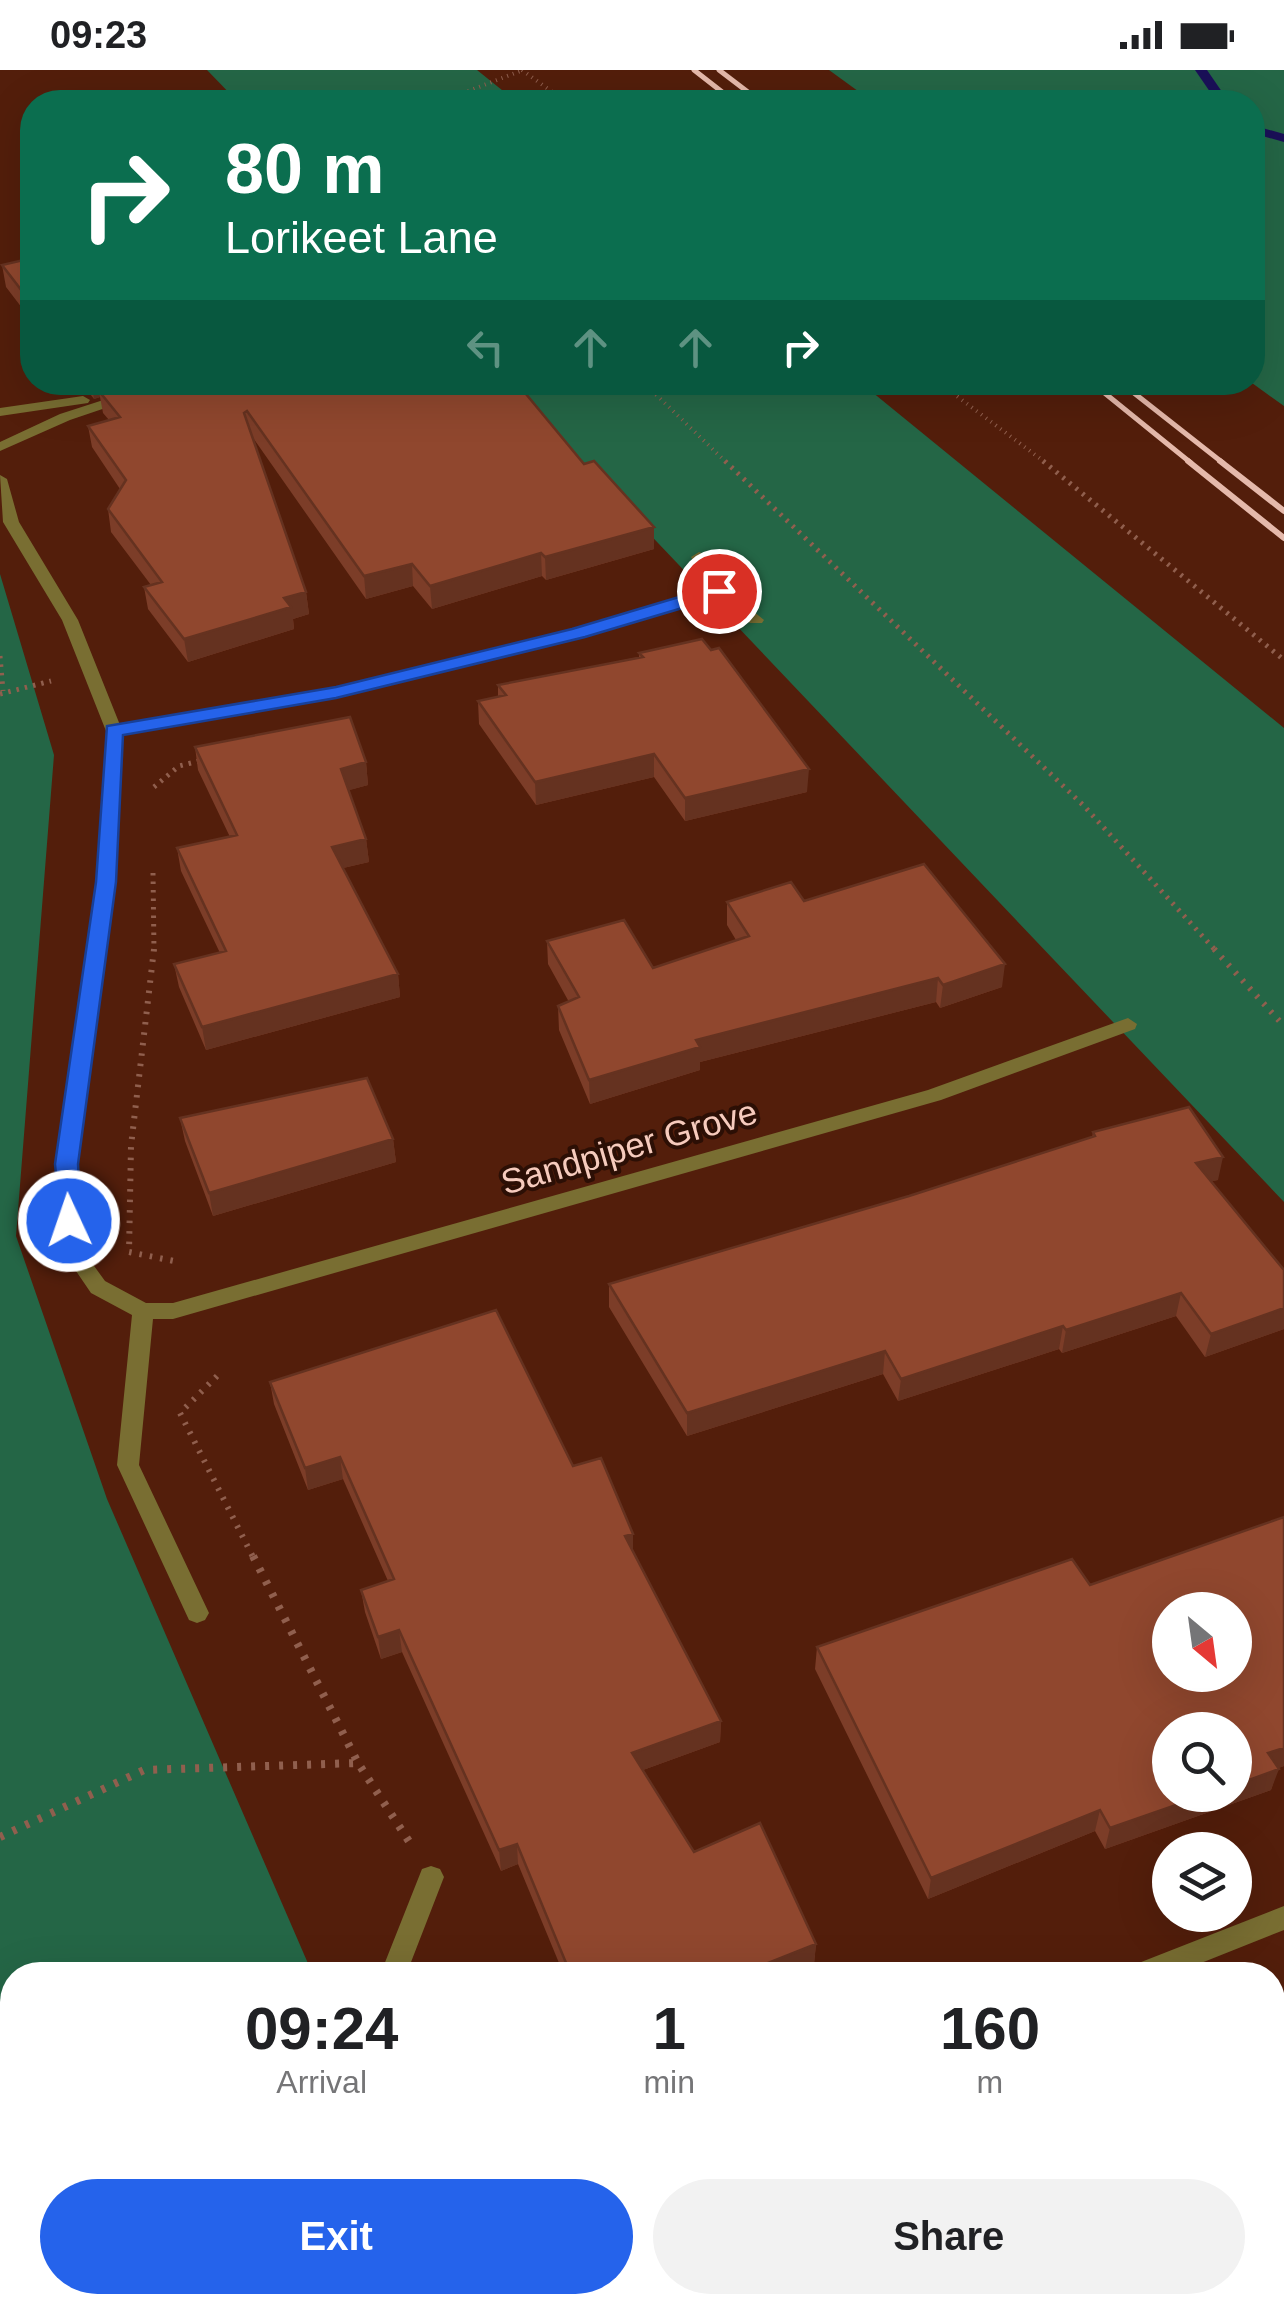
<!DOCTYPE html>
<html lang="en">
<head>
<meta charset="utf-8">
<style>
  body { margin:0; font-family:Arial,sans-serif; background:#f2f2f2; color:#202124; height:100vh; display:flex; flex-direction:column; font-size:38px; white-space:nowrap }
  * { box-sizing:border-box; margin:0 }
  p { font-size:32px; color:#757577 }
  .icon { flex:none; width:55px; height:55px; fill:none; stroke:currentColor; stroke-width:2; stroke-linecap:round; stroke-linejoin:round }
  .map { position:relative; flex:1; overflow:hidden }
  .drawer { position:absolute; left:0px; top:1892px; width:1285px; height:352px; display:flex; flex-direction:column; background:#fff; border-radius:40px 40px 0 0; box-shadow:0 10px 40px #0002 }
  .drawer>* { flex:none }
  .guide { position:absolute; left:20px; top:20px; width:1245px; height:305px; border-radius:40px; box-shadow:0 10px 40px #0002; background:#0b6e4f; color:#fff; overflow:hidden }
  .needle { width:65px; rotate:151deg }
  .fabs { position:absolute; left:1152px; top:1522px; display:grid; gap:20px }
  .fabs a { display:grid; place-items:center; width:100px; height:100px; border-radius:50%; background:#fff; box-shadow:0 10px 40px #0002; font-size:50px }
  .pin { position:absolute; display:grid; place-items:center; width:85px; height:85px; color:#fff; margin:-42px; border:5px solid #fff; border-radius:50%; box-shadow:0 2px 10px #0007 }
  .me { position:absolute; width:110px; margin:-55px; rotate:357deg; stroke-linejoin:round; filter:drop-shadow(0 0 8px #0008) }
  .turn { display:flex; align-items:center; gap:35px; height:210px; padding:0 40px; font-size:45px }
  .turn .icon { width:130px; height:130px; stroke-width:2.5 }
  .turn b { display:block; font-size:70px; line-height:85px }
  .lanes { display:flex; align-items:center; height:95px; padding:0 40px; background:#0003; justify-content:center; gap:50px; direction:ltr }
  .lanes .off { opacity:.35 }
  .eta { display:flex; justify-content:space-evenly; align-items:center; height:170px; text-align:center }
  .eta b { font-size:60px; font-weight:700; line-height:70px }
  .button { display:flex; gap:20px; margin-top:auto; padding:20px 40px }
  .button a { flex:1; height:115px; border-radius:60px; background:#2563eb; color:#fff; font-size:40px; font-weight:700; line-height:115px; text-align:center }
  .button a+a { background:#f2f2f2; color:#202124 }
  .status { display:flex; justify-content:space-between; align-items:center; height:70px; padding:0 50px; background:#fff; direction:ltr }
  .status svg { height:28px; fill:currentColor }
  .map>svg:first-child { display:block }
</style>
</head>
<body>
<div class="status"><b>09:23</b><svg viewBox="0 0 49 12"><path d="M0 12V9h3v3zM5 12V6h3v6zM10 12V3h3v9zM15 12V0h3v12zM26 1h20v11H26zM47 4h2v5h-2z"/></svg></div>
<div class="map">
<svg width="1284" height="2244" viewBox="0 0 1284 2244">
  <rect width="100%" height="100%" fill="#531e0b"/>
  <path fill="#246646" d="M207 0H477L517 32H238Z
    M829 0H1284V336L1252 313V32H873Z
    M506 313H861L1284 658V1132Z
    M0 504 54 685 16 1166 107 1429 313 1905H12V2232H465L470 2244H0Z"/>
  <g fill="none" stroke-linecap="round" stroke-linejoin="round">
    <path fill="#1a1058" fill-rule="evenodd" d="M1195 0H1207L1229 32H1217Z
      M1252 55 1284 64V72L1252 63Z"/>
    <path stroke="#905f4e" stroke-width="4" stroke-dasharray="1 5" stroke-linecap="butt" d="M522 0 566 32
      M440 32 523 0
      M643 312 727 393
      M938 312 1046 393"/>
    <path stroke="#905f4e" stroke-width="5" stroke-dasharray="2.5 6" stroke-linecap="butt" d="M725 391 1084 736 1216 881
      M1043 391 1284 590
      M0 586 3 621
      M0 624 51 611
      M154 717 179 696 203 690
      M153 803 154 881"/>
    <path stroke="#905f4e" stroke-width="6" stroke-dasharray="2.5 8" stroke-linecap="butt" d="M154 879 131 1076 129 1182 179 1192
      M1214 879 1284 956
      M217 1306 180 1343 254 1489"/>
    <path stroke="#905f4e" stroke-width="8" stroke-dasharray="4 10" stroke-linecap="butt" d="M253 1486 358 1693
      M0 1767 144 1700 358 1693 410 1773"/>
    <path fill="#796e32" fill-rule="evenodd" d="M159 312H182L70 350 0 381V372L60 344Z
      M83 326 90 330 88 333 0 346V338Z
      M0 405 7 409 19 452 78 550 120 655 336 617 573 559 710 519 691 487 699 482 704 484 725 518 764 550 762 553H750L717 527 584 566 336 627 122 665 115 812 77 1094 81 1178 105 1211 146 1233H173L928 1020 1128 948 1137 954 1135 959 941 1030 173 1249H153L139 1395 209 1543 205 1550 197 1553 189 1550 117 1395 132 1245 91 1223 61 1179 57 1094 97 812 106 661 62 550 3 452Z
      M431 1796 440 1799 444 1807 406 1905H380L422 1799Z
      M1284 1836V1860L1171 1905H1127L1131 1896Z
      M565 2232H593V2244H565Z"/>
    <path stroke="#e5b9ab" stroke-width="5" d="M694 0 735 32
      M719 0 761 32
      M1091 312 1191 393
      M1120 312 1223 393"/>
    <path stroke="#e5b9ab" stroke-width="6" d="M1188 391 1284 468
      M1220 391 1284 441"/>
  </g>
  <path fill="#7c3d28" d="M32 188V251L6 217 2 195Z
    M81 312H516L654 479 546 510 542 506 432 539 413 516 366 529 251 365 306 522 309 544 293 549 294 559 188 592 148 539 144 517 151 515 111 462 108 439 120 419 92 377 88 356 109 350 103 343 100 327 94 329Z
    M639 583 807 722 685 751 654 707 536 735 479 654 478 631 498 627V615L639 587Z
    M195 677 366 692 368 715 349 720 366 769 369 792 343 798 398 904 400 927 206 980 179 917 174 894 220 883 181 801 177 778 230 767 198 700Z
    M804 831 1002 917 940 938 936 932 700 992V1000L590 1034 559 960 558 936 569 932 548 894 547 871 653 898 736 870 727 855V832Z
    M180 1048 393 1069 396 1092 213 1146 185 1071Z
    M1093 1062 1218 1110 1211 1111 1284 1200V1259L1205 1287 1176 1246 1062 1283 1059 1279 898 1331 883 1304 687 1366 609 1237V1214L909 1126 1092 1068Z
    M270 1312 573 1396 633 1482 721 1651 720 1672 643 1700 694 1782 816 1874 814 1894 786 1905H564L518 1794 501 1801 402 1582 381 1589 365 1542 361 1520 388 1511 343 1409 308 1420 274 1334Z
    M1284 1447V1696L1278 1698 1271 1720 1105 1779 1095 1761 928 1829 815 1599 817 1577 1090 1515Z
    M782 2232H1035L1005 2244H789Z
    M1146 2232H1272L1284 2244H1151Z"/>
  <path fill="#653220" d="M91 312H145L99 321 100 327 94 329Z
    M654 457V479L546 510 545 487Z
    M541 483 542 506 432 539 430 516Z
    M412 494 413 516 366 529 364 506Z
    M306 522 309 544 293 549 294 559 188 592 184 569 284 528Z
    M654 684V707L536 735 535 712Z
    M366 692 368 715 343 722 341 699Z
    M809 699 807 722 685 751V728Z
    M366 769 369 792 335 800 332 777Z
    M1005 894 1002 917 940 938 943 915Z
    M398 904 400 927 206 980 202 957Z
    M938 908 936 932 700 992V1000L590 1034 589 1010 696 970Z
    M393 1069 396 1092 213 1146 209 1123Z
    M1223 1087 1218 1110 1191 1116 1196 1093Z
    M1181 1223 1176 1246 1062 1283 1066 1260Z
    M1284 1238V1259L1205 1287 1211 1264Z
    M1063 1256 1059 1279 898 1331 901 1309Z
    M885 1281 883 1304 687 1366V1343Z
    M340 1387 343 1409 308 1420 305 1398Z
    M633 1464V1486L625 1466Z
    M399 1560 402 1582 381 1589 378 1567Z
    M721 1651 720 1672 632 1704V1683Z
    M1284 1678V1696L1261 1705 1268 1683Z
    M1279 1699 1271 1720 1105 1779 1110 1758 1205 1725H1235V1715Z
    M1100 1740 1095 1761 928 1829 931 1808Z
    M517 1774 518 1794 501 1801 499 1780Z
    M816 1874 814 1894 786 1905H738Z
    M996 2232H1035L1005 2244H966Z"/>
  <path fill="#90472e" stroke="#653220" stroke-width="2.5" fill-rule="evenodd" d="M32 188V234L2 195Z
    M125 312H516L584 394 594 391 654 457 545 487 541 483 430 516 412 494 364 506 247 341 244 343 306 522 284 528 291 537 184 569 144 517 162 512 108 439 126 410 88 356 120 347 99 321Z
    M702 569 711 580 719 578 809 699 685 728 654 684 535 712 478 631 506 625 498 615 643 587 639 583Z
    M350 647 366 692 341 699 366 769 332 777 398 904 202 957 174 894 226 881 177 778 237 765 195 677Z
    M924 794 1005 894 943 915 938 908 696 970 700 977 589 1010 558 936 579 927 547 871 624 850 653 898 749 866 727 832 791 812 804 831Z
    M367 1008 393 1069 209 1123 180 1048Z
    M1189 1037 1223 1087 1196 1093 1284 1200V1238L1211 1264 1181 1223 1066 1260 1063 1256 901 1309 885 1281 687 1343 609 1214 909 1126 1095 1066 1093 1062Z
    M496 1240 573 1396 601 1388 633 1464 625 1466 721 1651 632 1683 694 1782 760 1753 816 1874 738 1905H571L517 1774 499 1780 399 1560 378 1567 361 1520 394 1509 340 1387 305 1398 270 1312Z
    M1284 1447V1678L1268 1683 1279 1699 1235 1715V1660H1170V1725H1205L1110 1758 1100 1740 931 1808 817 1577 1072 1489 1090 1515ZM1170 1540H1235V1605H1170Z
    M1284 2054V2244H1166L1161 2232H1272V2057Z
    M794 2232H996L966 2244H800Z"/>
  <path fill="#2563eb" stroke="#184099" stroke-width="2.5" d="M719 515 726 517V525L585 567 336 628 123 665 116 812 78 1094 81 1151 77 1157H61L55 1094 96 812 107 656 336 617 572 559Z"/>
  <g text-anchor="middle" stroke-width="8" stroke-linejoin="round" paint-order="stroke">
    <g font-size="35" fill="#f6cbbd" stroke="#2c0f05">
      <text transform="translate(629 1077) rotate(-16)" y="12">Sandpiper Grove</text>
    </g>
  </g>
</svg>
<div class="fabs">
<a><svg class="needle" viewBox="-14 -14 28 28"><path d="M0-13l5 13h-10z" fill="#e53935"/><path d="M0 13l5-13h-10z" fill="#757577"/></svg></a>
<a><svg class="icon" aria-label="search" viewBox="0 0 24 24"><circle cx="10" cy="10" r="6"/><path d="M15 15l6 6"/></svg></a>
<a><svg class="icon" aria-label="layers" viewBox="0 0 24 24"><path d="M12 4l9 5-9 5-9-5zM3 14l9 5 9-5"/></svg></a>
</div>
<div class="pin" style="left:719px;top:521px;background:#d93025"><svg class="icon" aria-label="arrive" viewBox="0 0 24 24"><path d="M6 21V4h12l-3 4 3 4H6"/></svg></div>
<svg class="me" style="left:69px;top:1151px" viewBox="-20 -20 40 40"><circle r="17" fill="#2563eb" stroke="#fff" stroke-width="3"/><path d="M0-11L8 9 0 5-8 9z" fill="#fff"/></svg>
<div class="guide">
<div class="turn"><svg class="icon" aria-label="right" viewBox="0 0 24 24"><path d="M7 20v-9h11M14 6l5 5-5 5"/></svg><div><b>80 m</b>Lorikeet Lane</div></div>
<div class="lanes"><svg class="icon off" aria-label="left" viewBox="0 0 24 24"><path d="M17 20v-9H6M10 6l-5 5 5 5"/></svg><svg class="icon off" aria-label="ahead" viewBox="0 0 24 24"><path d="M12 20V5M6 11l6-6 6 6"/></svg><svg class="icon off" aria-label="ahead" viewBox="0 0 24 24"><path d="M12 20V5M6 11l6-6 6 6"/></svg><svg class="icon" aria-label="right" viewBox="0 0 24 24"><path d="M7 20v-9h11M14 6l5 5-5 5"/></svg></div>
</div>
<section class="drawer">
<div class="eta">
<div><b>09:24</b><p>Arrival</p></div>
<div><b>1</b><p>min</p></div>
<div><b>160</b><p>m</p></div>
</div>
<div class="button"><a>Exit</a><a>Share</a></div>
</section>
</div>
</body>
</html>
